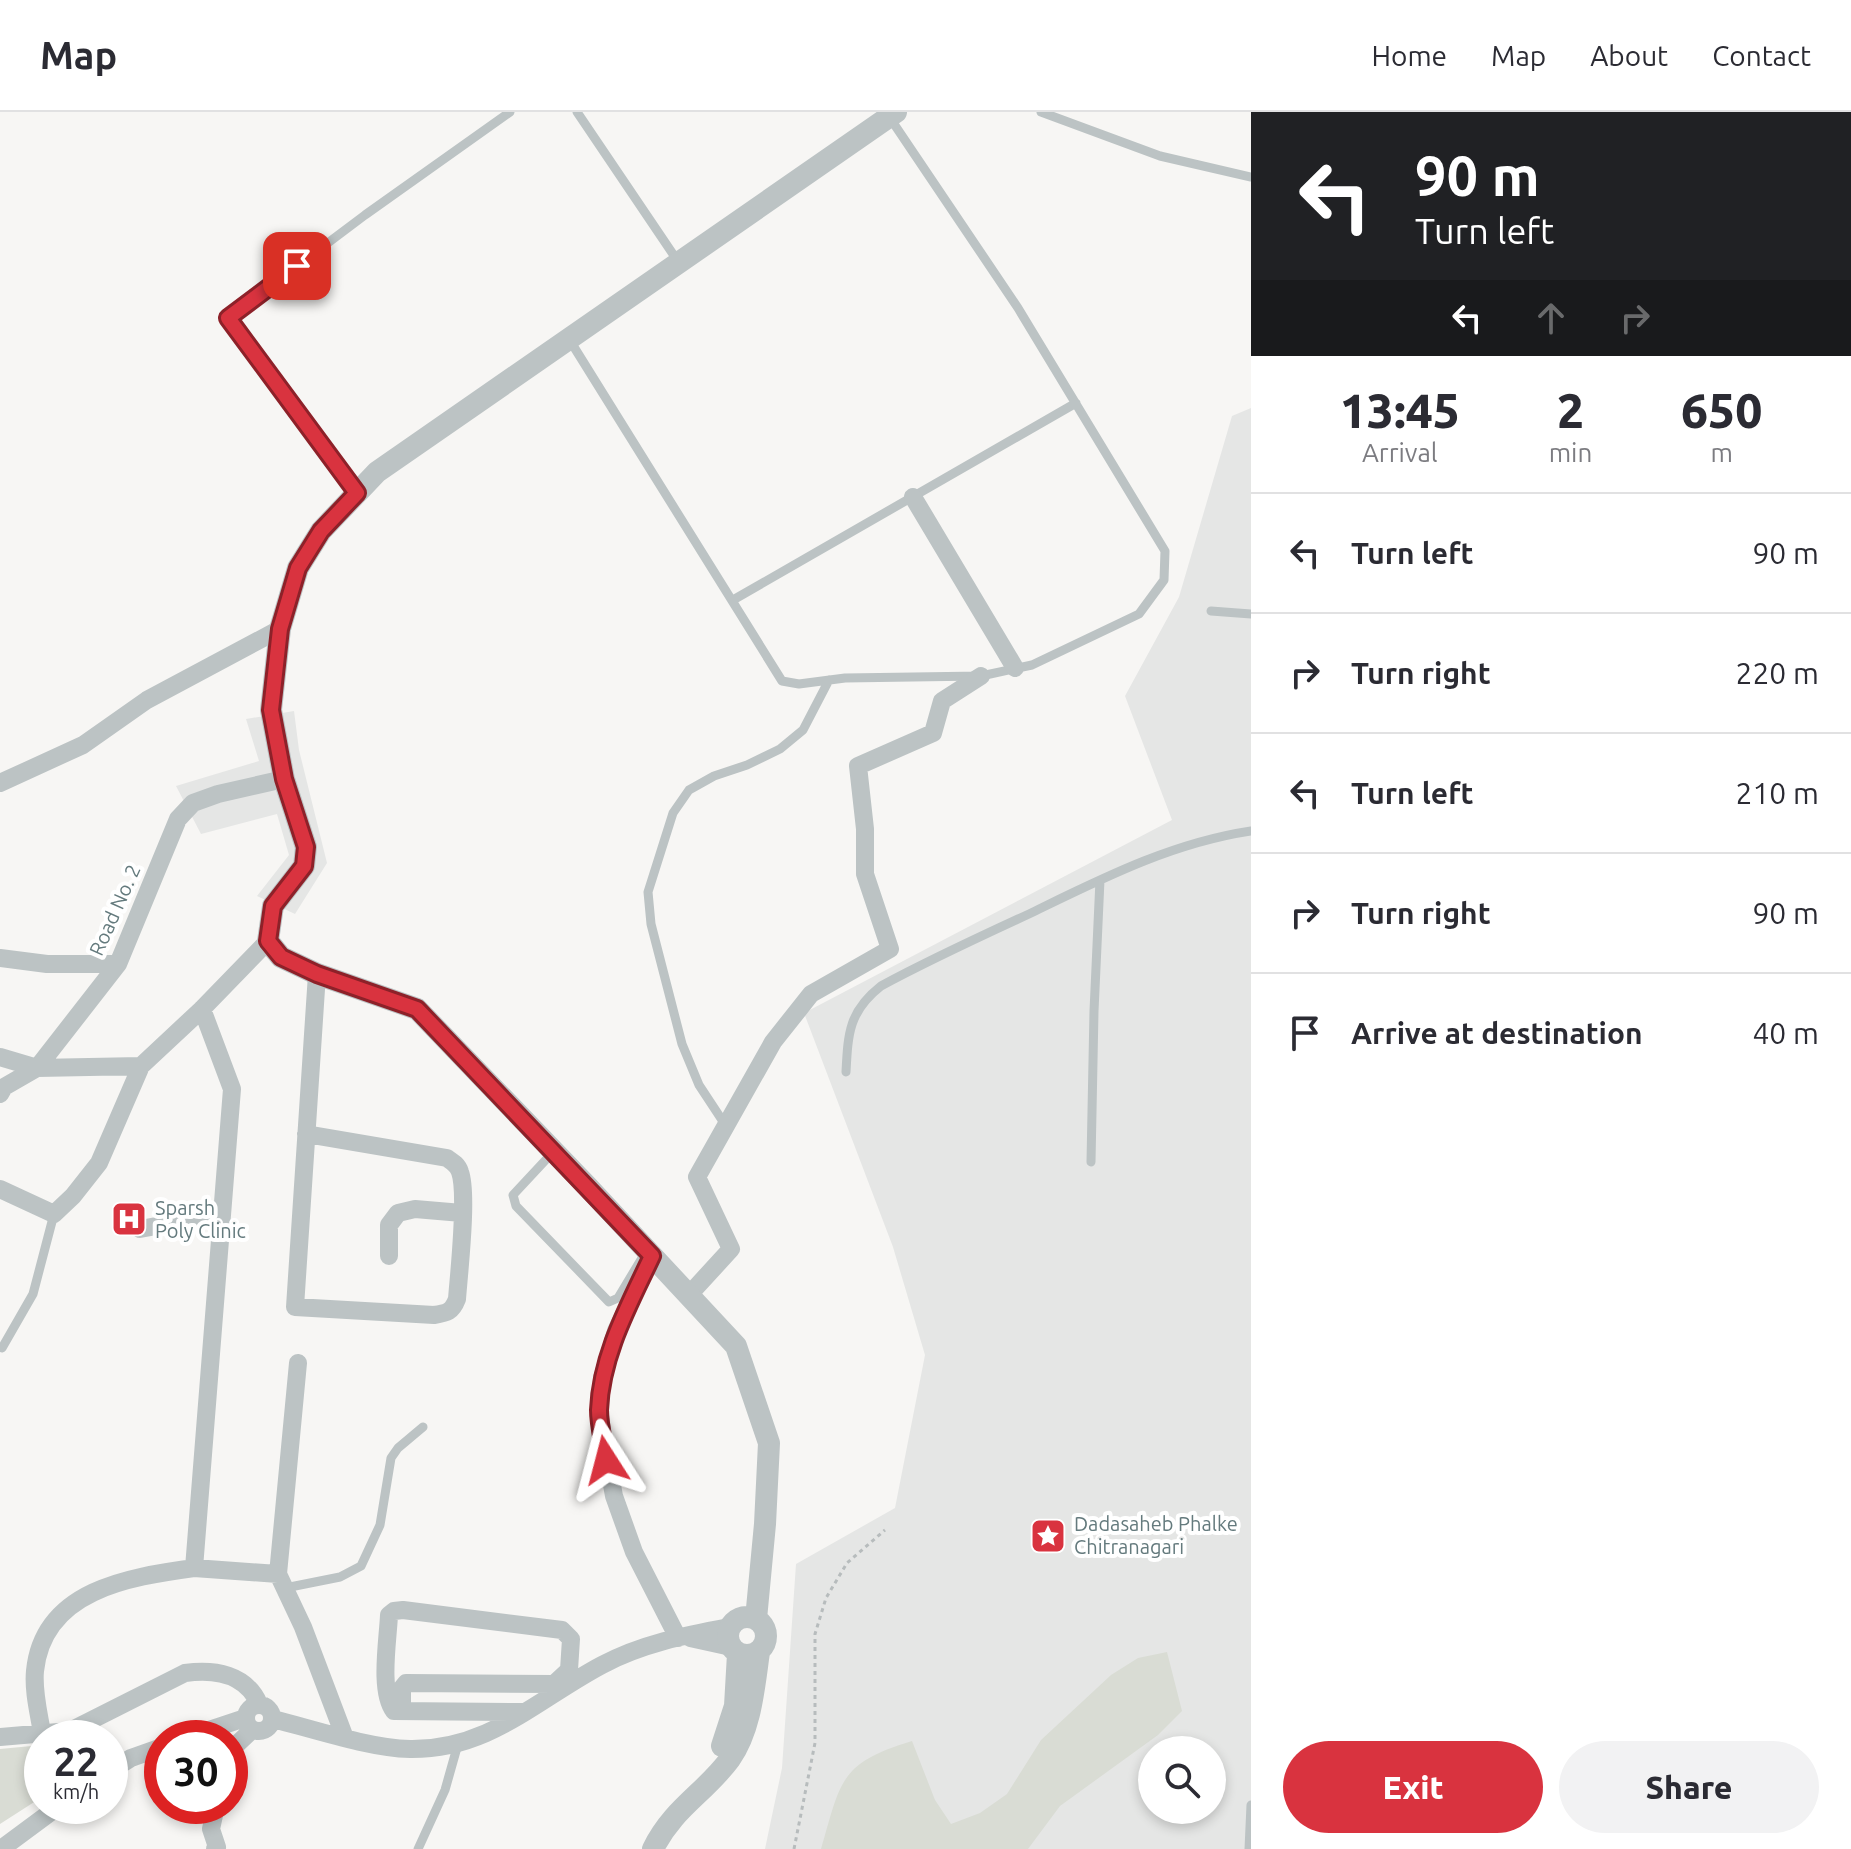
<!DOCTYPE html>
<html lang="en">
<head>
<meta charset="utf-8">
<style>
  body { margin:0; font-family:Ubuntu,sans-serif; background:#f2f2f3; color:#2b2b33; height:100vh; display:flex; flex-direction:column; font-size:30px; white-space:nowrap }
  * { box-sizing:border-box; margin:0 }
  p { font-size:26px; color:#7c7c81 }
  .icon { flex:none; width:44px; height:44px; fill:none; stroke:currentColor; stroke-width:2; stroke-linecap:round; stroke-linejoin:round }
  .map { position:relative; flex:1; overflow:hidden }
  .details { display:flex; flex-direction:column; background:#fff; width:600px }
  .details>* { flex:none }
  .guide { background:#202124; color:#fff; overflow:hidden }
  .fabs { position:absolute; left:1138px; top:1624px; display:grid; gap:16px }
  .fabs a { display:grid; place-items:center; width:88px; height:88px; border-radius:50%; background:#fff; box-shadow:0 4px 12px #0003; font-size:40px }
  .speed { position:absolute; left:24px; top:1608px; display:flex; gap:16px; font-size:40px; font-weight:700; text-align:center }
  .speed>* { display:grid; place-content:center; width:104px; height:104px; border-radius:50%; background:#fff; box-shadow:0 4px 12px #0003; line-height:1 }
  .speed small { font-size:20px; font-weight:400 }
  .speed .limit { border:12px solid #d22; background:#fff; color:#111 }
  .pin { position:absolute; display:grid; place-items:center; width:68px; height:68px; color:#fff; margin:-34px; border-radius:16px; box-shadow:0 4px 12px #0006 }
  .me { position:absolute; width:88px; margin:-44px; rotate:351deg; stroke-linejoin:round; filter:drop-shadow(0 0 6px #0008) }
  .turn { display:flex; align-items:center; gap:28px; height:168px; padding:0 32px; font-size:36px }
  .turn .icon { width:104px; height:104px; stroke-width:2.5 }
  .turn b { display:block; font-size:56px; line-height:68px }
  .lanes { display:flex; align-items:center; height:76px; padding:0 32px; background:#0003; justify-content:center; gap:40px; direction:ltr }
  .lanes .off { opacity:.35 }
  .eta { display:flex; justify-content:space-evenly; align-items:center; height:136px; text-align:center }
  .eta b { font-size:48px; font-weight:800; line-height:56px }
  .button { display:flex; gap:16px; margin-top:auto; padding:16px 32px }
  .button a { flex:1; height:92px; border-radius:48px; background:#d9333f; color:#fff; font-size:32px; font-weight:800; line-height:92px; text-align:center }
  .button a+a { background:#f2f2f3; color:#2b2b33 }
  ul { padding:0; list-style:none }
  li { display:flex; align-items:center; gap:24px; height:120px; padding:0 32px; border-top:2px solid #e1e1e2 }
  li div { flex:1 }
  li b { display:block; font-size:30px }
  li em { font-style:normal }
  header { display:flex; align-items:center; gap:48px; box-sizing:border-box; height:112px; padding:0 40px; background:#fff; border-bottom:2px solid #e1e1e2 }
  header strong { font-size:38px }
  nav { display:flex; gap:44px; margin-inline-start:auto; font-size:28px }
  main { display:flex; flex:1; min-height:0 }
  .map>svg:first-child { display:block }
</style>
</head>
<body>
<header>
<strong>Map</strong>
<nav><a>Home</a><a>Map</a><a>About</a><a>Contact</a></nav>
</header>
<main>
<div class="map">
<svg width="1251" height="1737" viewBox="0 0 1251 1737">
  <rect width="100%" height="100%" fill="#f7f6f4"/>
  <path fill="#e5e6e5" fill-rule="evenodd" d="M1251 296V1737H765L782 1656 796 1452 895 1396 925 1243 893 1135 804 901 1172 708 1125 584 1179 485 1232 304ZM1152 1638H1212V1698H1152Z
    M294 599 299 638 327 751 295 802 257 784 289 743 277 702 201 722 176 674 259 649 246 607Z"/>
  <path fill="#d9dcd4" d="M1167 1540 1182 1599 1158 1623 1060 1694 1028 1737H821C841 1669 839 1651 912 1629L935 1688 951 1712 980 1701 1007 1682 1041 1628 1111 1563 1138 1546Z
    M42 1633V1685L0 1712V1637Z"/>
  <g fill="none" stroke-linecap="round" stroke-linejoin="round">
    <path stroke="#b7bcbd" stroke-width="3" stroke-dasharray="4 4" stroke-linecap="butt" d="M794 1737 815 1631V1522L826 1486 847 1451 885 1418"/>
    <path stroke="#bcc3c4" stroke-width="9" d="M577 0 679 151
      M1041 0 1160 44 1251 65
      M569 227 782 569 799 572 845 566 981 564 1032 553 1139 502 1164 468 1165 439 1018 196 890 6
      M356 379 228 206 365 103 510 0
      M733 488 1076 291
      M1211 499 1251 502
      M846 960C848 921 849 899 881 874 929 848 979 825 1029 802 1101 767 1171 731 1251 719
      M726 1014 699 973 682 932 651 812 648 780 673 701 689 678 714 664 747 653 780 637 803 618 829 568
      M554 1039 513 1083 516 1094 609 1190 618 1186 642 1146
      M1091 1050 1094 899 1100 768
      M2 1236 33 1182 54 1102
      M285 1476 340 1465 361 1454 380 1413 391 1346 398 1336 423 1315
      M418 1737 445 1678 458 1632
      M1249 1737 1251 1693"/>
    <path stroke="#bcc3c4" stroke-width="18" d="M913 385 1015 556
      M0 671 83 633 147 588 280 517
      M0 846 47 852H118
      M202 897 232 977 194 1456 278 1462 298 1251
      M0 945 37 956 141 954 202 897 268 829
      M0 982 4 975 37 956 118 852 178 707 193 691 218 682 284 667
      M306 1022 447 1046C453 1050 458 1053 460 1060 468 1082 459 1160 457 1187 452 1200 447 1201 434 1203L295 1195 317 862
      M0 1077 54 1102 73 1084 99 1051 141 954
      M140 1117 222 1102
      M389 1144V1113L398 1101 415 1097 462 1101
      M652 1144 616 1219 602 1266 599 1301 614 1384 634 1440 678 1526
      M688 1184 731 1137 697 1065 773 930 811 882 890 837 865 762V717L858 654 933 621 942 589 981 564
      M278 1462 303 1515 345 1626
      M690 1526 731 1535
      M246 1606a13 13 0 1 1 26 0a13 13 0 1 1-26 0Z
      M402 1599V1576L406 1571 554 1572 569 1558 571 1527 562 1518 403 1498 394 1499 389 1503C388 1528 379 1579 394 1599L524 1600
      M273 1607C313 1617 369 1636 410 1637 489 1638 536 1588 602 1553 641 1532 686 1523 729 1515
      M42 1621C39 1602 33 1579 35 1559 43 1478 129 1465 194 1456
      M0 1625 70 1619 185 1561C215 1557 246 1562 259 1592
      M185 1626 245 1606
      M230 1647 235 1634 252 1618
      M110 1659 131 1646 162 1635
      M1 1737 59 1694
      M215 1737 217 1735 211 1717 216 1694"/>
    <path stroke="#bcc3c4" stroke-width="22" d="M728 1524a19 19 0 1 1 38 0a19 19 0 1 1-38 0Z
      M756 1507 765 1412 769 1331 736 1234 587 1074 417 897 317 862 281 845 268 829 273 794 304 754 306 735 284 667 271 598 280 517 298 456 321 419 377 360 896 0
      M722 1634 735 1594 738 1542
      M653 1737C673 1696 705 1681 730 1647 751 1617 754 1575 759 1540"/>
  </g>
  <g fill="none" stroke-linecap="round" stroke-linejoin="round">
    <defs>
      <path id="route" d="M297 154 228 206 357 381 321 419 298 456 280 517 271 598 284 667 306 735 304 754 273 794 268 829 281 845 317 862 417 897 652 1144C629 1193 601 1243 599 1298 599 1314 604 1332 606 1348"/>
    </defs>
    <use href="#route" stroke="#8d2129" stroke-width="20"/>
    <use href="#route" stroke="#d9333f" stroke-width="14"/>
  </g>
  <defs>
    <symbol id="hospital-square" viewBox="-11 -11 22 22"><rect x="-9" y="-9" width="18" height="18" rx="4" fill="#d9333f" stroke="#fff"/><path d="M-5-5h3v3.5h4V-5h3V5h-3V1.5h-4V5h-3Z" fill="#fff"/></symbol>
    <symbol id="sight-square" viewBox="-11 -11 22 22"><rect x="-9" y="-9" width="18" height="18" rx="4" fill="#d9333f" stroke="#fff"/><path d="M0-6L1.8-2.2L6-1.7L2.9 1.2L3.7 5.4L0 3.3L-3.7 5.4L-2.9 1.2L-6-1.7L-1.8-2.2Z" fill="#fff"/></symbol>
  </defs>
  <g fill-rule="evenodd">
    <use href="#hospital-square" x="109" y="1087" width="40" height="40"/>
    <use href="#sight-square" x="1028" y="1404" width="40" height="40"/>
  </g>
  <g text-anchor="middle" stroke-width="8" stroke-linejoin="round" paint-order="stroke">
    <g font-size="20" fill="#647a7d" stroke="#fff">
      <text transform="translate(115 798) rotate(-66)" y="7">Road No. 2</text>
    </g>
    <g font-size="20" fill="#647a7d" stroke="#fff" text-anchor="start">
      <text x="155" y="1103">Sparsh<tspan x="155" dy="23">Poly Clinic</tspan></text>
      <text x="1074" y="1419">Dadasaheb Phalke<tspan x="1074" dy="23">Chitranagari</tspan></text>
    </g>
  </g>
</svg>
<div class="fabs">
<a><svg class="icon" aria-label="search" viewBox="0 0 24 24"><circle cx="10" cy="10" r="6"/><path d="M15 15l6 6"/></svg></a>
</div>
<div class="speed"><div>22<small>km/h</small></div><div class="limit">30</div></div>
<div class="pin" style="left:297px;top:154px;background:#d93025"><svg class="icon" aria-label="arrive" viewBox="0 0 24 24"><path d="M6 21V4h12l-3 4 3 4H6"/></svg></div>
<svg class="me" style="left:606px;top:1348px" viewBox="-20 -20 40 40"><path d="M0-17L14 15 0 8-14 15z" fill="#d9333f" stroke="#fff" stroke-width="4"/></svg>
</div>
<section class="details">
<div class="guide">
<div class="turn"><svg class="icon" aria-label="left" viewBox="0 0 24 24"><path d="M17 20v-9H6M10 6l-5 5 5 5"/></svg><div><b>90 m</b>Turn left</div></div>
<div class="lanes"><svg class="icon" aria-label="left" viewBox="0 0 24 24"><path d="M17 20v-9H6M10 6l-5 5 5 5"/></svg><svg class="icon off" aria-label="ahead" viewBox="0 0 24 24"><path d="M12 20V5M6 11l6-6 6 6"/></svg><svg class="icon off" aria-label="right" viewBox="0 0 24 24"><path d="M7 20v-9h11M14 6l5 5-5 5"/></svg></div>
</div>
<div class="eta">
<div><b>13:45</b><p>Arrival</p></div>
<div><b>2</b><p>min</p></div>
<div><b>650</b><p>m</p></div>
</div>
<ul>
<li><svg class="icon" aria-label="left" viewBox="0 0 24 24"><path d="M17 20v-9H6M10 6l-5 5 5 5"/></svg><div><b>Turn left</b></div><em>90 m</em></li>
<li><svg class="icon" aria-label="right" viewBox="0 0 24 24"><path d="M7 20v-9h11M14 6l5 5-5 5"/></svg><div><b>Turn right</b></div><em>220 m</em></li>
<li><svg class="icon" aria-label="left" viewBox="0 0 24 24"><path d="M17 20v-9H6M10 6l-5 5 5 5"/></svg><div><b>Turn left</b></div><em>210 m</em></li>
<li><svg class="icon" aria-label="right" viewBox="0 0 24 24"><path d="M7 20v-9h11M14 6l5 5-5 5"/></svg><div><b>Turn right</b></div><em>90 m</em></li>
<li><svg class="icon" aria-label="arrive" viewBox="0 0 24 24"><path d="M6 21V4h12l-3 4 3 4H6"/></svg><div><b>Arrive at destination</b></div><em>40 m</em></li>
</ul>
<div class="button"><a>Exit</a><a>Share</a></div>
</section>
</main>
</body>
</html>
